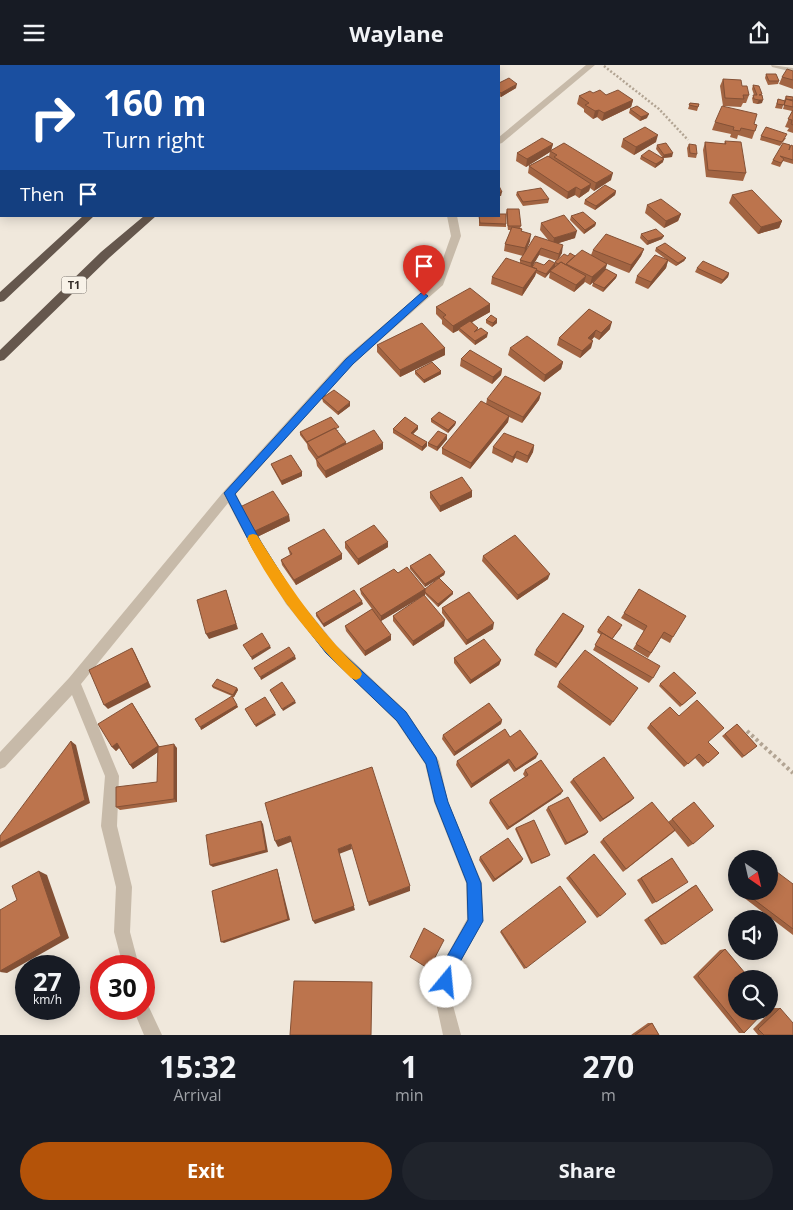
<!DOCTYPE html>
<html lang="en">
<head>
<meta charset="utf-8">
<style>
  body { margin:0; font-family:"Open Sans",sans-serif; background:#20242c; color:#f1f3f6; height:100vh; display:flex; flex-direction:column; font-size:19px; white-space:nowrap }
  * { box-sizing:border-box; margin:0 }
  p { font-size:16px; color:#9ea1a6 }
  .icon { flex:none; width:28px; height:28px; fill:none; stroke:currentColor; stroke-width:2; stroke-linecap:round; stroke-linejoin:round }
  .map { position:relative; height:970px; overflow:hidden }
  .drawer { display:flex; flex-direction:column; background:#171b24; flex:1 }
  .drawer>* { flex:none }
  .top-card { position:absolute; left:0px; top:0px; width:500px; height:152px; box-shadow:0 2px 12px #0003; background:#1a4fa0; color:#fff; overflow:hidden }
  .needle { width:32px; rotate:146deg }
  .controls { position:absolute; left:728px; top:785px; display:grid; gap:10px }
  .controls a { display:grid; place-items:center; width:50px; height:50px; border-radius:50%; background:#171b24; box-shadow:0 2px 12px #0003; font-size:25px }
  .speed { position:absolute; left:15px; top:890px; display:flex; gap:10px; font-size:25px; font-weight:700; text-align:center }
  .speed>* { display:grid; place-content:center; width:65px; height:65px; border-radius:50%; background:#171b24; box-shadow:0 2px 12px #0003; line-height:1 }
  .speed small { font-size:12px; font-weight:400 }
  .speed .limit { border:8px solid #d22; background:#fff; color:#111 }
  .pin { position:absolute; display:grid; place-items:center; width:42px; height:42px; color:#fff; margin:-51px -21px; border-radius:50% 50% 50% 0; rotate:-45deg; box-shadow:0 0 5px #0007 }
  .pin .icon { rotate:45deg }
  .me { position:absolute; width:55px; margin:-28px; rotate:17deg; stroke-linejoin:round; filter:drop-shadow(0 0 4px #0008) }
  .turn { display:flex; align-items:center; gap:18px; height:105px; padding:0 20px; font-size:22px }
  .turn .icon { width:65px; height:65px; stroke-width:2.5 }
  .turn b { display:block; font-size:35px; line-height:42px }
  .then { display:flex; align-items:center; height:48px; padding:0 20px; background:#0003; gap:10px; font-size:19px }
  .eta { display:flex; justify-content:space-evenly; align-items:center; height:85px; text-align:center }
  .eta b { font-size:30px; font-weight:700; line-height:35px }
  .action { display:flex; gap:10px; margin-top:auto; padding:10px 20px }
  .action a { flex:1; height:58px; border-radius:30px; background:#b45309; color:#fff; font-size:20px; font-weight:700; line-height:58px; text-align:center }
  .action a+a { background:#20242c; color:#f1f3f6 }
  header { display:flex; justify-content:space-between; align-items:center; height:65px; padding:0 20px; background:#171b24; font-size:22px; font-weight:700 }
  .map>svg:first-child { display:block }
</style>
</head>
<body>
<header><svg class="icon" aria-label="menu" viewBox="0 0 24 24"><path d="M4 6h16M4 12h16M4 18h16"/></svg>Waylane<svg class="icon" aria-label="share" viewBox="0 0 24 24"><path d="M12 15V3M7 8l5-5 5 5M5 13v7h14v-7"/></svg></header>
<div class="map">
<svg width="793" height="970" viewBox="0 0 793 970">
  <rect width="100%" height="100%" fill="#f0e8dc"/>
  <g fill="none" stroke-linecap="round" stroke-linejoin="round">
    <path stroke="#b2a493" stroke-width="2.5" stroke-dasharray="2 2" stroke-linecap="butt" d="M604 1 659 44 688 75"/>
    <path stroke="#b2a493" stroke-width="4" stroke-dasharray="3 3" stroke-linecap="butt" d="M747 666 793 708"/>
    <path fill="#c7baa9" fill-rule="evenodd" d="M586 0H595L502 78 499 79V72Z
      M771 0 793 3V7L772 2Z
      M1 37V43L0 44V38Z
      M447 151H457L461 171 443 220 353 299 236 429 261 477 296 531 336 580 406 646 439 696 448 737 482 818 483 856 457 903 451 933 461 970H443L435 933 441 901 467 854 466 818 434 737 425 699 396 656 326 588 286 539 253 485 228 438 81 619 119 711 117 761 132 822 130 867 139 901H123L114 867 116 822 101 761 105 711 72 630 5 702 0 704V687L69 613 225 425 345 293 435 216 451 171Z
      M144 937 147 938 162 970H144L133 944H144Z"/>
    <path fill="#65574d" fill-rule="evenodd" d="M83 151H94L4 236 0 237V227Z
      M144 151H156L109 193 4 295 0 296V285L101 187Z"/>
  </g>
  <path fill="#a26442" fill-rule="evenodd" d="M793 6V24L779 19 782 12Z
    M766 9 779 16 778 19 768 20 765 13Z
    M723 14 742 21 749 30 746 38H743L741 42 723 41 720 21Z
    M499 18 516 23 501 32 499 31Z
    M753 20 762 30V38L757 39 753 38 752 33 754 30 752 24Z
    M593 28 633 35 631 42 602 56 597 52 593 54 584 47V44L577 39 579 31Z
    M786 31 793 32V68L787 66 789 63 785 62 792 46 783 44 785 37H784L782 44 775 43 778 34 784 36Z
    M690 38 699 39 697 46 688 44Z
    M630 44 647 53 640 56 629 48Z
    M715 57 754 59 757 60 752 74 738 70 737 74 730 72 731 69 712 65Z
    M761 71 786 73 780 81 760 75Z
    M623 74 656 77 634 90 621 82Z
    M725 76 746 108 743 116 706 112 703 85 705 77 724 79Z
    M553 79 551 85 611 115 594 126 590 123 589 126 579 133 575 130 567 134 528 108 529 101 549 91 550 87 526 102 516 96 517 88Z
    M689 79 697 89 696 93 688 92 687 83Z
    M657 80 672 92 663 93V97L655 103 640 94 641 91 662 92 656 84Z
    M793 81V99L783 96 780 102 771 99 773 95Z
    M616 126 615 130 595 145 584 139 585 135Z
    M517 127 549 134 548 138 523 141 516 130Z
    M732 130 782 156 779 163 758 169 729 138Z
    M647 140 681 149 678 156 664 163 645 148Z
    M507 144 521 161 520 163 522 164 521 167 530 176 525 187 549 176 540 165 541 158 575 173 558 178 562 188 558 195 568 191 591 190 593 185 644 184 641 191 629 208 607 199 605 205 617 210 616 213 603 227 592 221 593 218 600 211 590 220 585 217 584 218 574 227 549 213 550 207 545 213 536 208 535 211 522 231 491 219 492 212 520 198V195L523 191 504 186 505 179 511 165H508L506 148ZM539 190 557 196 555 198 544 200H533Z
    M479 151 506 159V162L479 161Z
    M571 151 596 158 595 161 584 169 570 155Z
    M641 169 662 174 647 180 640 173Z
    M656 183 686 193 684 196 676 201 668 196 666 203 648 224 635 218 637 211 667 195 655 186Z
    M697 203 729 208 728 212 721 219 695 207Z
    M490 239V247L472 257 478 265 487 272 475 280 459 266V265L453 268 442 259V255L436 249V242Z
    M589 244 610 264 599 275 594 272 592 275 591 283 580 293 557 280 559 273Z
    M486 255 497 258 492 262 486 258Z
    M377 280 445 283V290L400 312 377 287Z
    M510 283 563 297 561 304 544 317 508 290Z
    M461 294 502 304 501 310 492 319 460 301Z
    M415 306H441V309L424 318 415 309Z
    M541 328 539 335 522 358 509 352 508 357 470 404 442 389V383L486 339 487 334Z
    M322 333 350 341 338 350 323 337Z
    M431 354 456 357 455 360 448 368 431 357Z
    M418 361V364L413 369 427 381 422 386 393 368V364Z
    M339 365 337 366 346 379 383 384 326 413 317 401 316 395 308 384 307 379 300 370V367Z
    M447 370V374L437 386 428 381V378Z
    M534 380 533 387 527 398 515 393 512 398 492 388 493 382Z
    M271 399 302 407V411L282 420 272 402Z
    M472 426V432L440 447 430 433V427Z
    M240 442 290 456 257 472 242 448Z
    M345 477 388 482 358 500 345 483Z
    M288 483 342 489V494L296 520 282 500 281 495 290 490Z
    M483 491 548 514 517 535 482 496Z
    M410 501 445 507 444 510 425 522 410 504Z
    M398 508 425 524 453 529 438 542 425 529 381 556 391 575 365 591 346 566 345 561 372 544 361 529 360 524Z
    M639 524 673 572 670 578 661 573 648 593 633 584 644 566 621 553Z
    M363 539 324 562 316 551V548Z
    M442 543 493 564 466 580 442 548Z
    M393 551 444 561 413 581 393 556Z
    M584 561 582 566 556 603 534 590 536 585Z
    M621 563 612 574 653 613 649 618 593 585 601 570 597 567 598 565Z
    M454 593 501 595 499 600 470 619 454 598Z
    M559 617 638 623 610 661 557 622Z
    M660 619 693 631 680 642 659 621Z
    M212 621 237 623 238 625 234 632H232L238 642 201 665 232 631 213 623Z
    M132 638 159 681 177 683V737L120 745 116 742 157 717 158 687 133 704 119 683 116 686 112 682Z
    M679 651 719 688 703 702 695 693 684 702 647 663 650 659Z
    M502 655 501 659 454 691 442 674 443 670Z
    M737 659 757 681 742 693 722 671Z
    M510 672 536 693 514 707 508 698 471 723 456 700 457 696Z
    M525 705 561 729 507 765 489 738 490 735 525 712 523 709Z
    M573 714 631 736 600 757 570 717Z
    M694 737 693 779 688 782 675 766 623 807 600 777 603 774 668 757Z
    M548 742 588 767 585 770 565 780 546 745Z
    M516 763 549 791 531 799 515 764Z
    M594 789 600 851 597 853 566 813Z
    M480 792 523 794 521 797 493 817 479 795Z
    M672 793 656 837 652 839 637 815Z
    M793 819V870L739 829 741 826H769Z
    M696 820 665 879 661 880 644 855 692 822Z
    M501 866 526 903 524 904 500 867Z
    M725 884 744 968H739L693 912 720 885Z
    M774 943H780L793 970H758L753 964Z
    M648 958H652L659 970H631Z"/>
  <path fill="#845136" d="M517 19 516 23 501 32V28Z
    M633 35 631 42 602 56 604 48Z
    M759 35H763L762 38 757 39Z
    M599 45 597 52 593 54 595 46Z
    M649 49 647 53 640 56 641 52Z
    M658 70 656 77 634 90 636 82Z
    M553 79 551 86H550V87L526 102 527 94Z
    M673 88 672 92 662 93 664 90Z
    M664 94 663 97 655 103 656 99Z
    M613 108 611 115 594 126 596 118Z
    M591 119 589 126 579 133 581 125Z
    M576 122 575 130 567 134 568 127Z
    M616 126 615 130 595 145 596 141Z
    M499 127H502L501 131H499Z
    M681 149 678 156 664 163 666 156Z
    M782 156 779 163 758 169 761 162Z
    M596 158 595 161 584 169 585 165Z
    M577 166 575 173 553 180 554 173Z
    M531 169 530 176 524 191 525 183Z
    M664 171 662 174 647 180 648 176Z
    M563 180 562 188 557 196 559 189Z
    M541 183 539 190 530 206 531 198Z
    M644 184 641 191 629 208 631 200Z
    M686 193 684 196 676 201 678 198Z
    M668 195 666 203 648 224 651 217Z
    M555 198V202L545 213 546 209Z
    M607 199 605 206 590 220 592 212Z
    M537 204 535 211 522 231 523 223Z
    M729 208 728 212 721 219 723 215Z
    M617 210 616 213 603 227 604 223Z
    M586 211 584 218 574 227 576 220Z
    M490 239V247L460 264 459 263V265L453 268V261Z
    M497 254V258L492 262 493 258Z
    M612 257 610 264 599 275 601 268Z
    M596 265 594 272 586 280 588 273Z
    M488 268 487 272 475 280V276Z
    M593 276 591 283 580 293 582 286Z
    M445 283V290L400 312V305Z
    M563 297 561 304 544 317 545 310Z
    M502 304 501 310 492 319 493 312Z
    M441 306V309L424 318V315Z
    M541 328 539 335 522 358 523 352Z
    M350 337V341L338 350V347Z
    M509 351 508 357 470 404 471 398Z
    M456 357 455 360 448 368V365Z
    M418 361V364L411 371V368Z
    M447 370V374L437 386V382Z
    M346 377 347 384 319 398 318 392Z
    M427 377V381L422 386V382Z
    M383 378V384L326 413 325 406Z
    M534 380 533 387 527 398 528 391Z
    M517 386 515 393 512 398 513 392Z
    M302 407V411L282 420 281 416Z
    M472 426V432L440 447V441Z
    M289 450 290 456 257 472 255 466Z
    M388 477V482L358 500V494Z
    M342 489V494L296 520 294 515Z
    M445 507 444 510 425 522V519Z
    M550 509 548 514 517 535 518 530Z
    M425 524V530L381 556V551Z
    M226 525 238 564 209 574 206 569Z
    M453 527V529L438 542V539Z
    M362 536 363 539 324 562 323 559Z
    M445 555 444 561 413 581V576Z
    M494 558 493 564 466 580 467 575Z
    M584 561 582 566 556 603 558 599Z
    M391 570V575L365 591V586Z
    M270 581 271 583 252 595 251 592Z
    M132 583 135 588 151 622 108 644 104 640Z
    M295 591 296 594 261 615 260 612Z
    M501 595 499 600 470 619 471 615Z
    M237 623 238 625 234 632 233 630Z
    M295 636 296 638 283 646 282 644Z
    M132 638 135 643 161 685 133 704 130 700Z
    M237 640 238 642 201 665 200 662Z
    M275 648 276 650 256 662 255 660Z
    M502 655 501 659 454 691 455 687Z
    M71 676 76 680 90 738 0 783V778Z
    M117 678 120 682 116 686 112 682Z
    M174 679 177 683V737L174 734Z
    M538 689 536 693 514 707 516 704Z
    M509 694 508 698 471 723 472 719Z
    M563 726 561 729 507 765 509 762Z
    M634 733 631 736 600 757 603 754Z
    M261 756 263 759 268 787 213 802 210 800Z
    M588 767 585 770 565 780 567 778Z
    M290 771 293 776 278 782 275 776Z
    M351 779 352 784 339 789 355 845 315 859 313 856 338 784Z
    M523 794 521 797 493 817 495 814Z
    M277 804 278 807 290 855 224 878 221 877Z
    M39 806 47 810 69 873 7 908 0 907Z
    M410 821V826L369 841 368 837Z"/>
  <path fill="#bc744d" stroke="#845136" d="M787 4 793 6V15L782 12Z
    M766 9H776L779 16H769Z
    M509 13 517 19 501 28 499 27V18Z
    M723 14 741 15 742 21H747L749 30H743L744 34 725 33Z
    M753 20 759 21 762 29 759 30H762L763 35H759L754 34 753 30H757Z
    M600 25 606 30 618 25 633 35 604 48 599 45 595 46 585 40 589 38 579 31 590 26 593 28Z
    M786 31 793 32V35L786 34Z
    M778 34 785 36 784 40 777 39Z
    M786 34 793 36V42L784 40Z
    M690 38 699 39 698 42 689 40Z
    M637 41 649 49 641 52 630 44Z
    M722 41 757 49 754 59 757 60 755 66 741 63 740 66 733 65 734 62 715 57Z
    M793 45V60L791 59 792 55 788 54Z
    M645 62 658 70 636 82 623 74Z
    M766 62 787 69 782 77 761 71Z
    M542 73 553 79 527 94 517 88Z
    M725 76 741 77 746 108 708 105 705 77 726 79Z
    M564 78 613 108 596 118 554 92 557 90 550 86Z
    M666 78 673 88 664 90 657 80Z
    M783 78 790 80 789 85 791 80 793 81V95L780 91 784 94 781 98 773 95Z
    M689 79 696 80 697 89 690 88Z
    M649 85 664 94 656 99 641 91Z
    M548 91 591 119 581 125 576 122 568 127 529 101Z
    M605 120 616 126 596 141 585 135Z
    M499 121 502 127H499Z
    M541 123 549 134 523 137 517 127Z
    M752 125 782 156 761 162 732 130Z
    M661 134 681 149 666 156 647 140Z
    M507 144H519L521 161H508Z
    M583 147 596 158 585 165 571 151Z
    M499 149H506V159L480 158 479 151H499Z
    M564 150 577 166 554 173 541 158Z
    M512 162 522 164 521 166 531 169 525 183 505 179Z
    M656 164 664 171 648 176 641 169Z
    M606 169 644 184 631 200 593 185Z
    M535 171 563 180 559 189 541 183 531 198 520 195Z
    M665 178 686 193 678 198 656 183Z
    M582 185 607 199 592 212 566 199Z
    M570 188 575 191 566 199V200L561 197 558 199 555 197 564 189 568 191Z
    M655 190 668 195 651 217 637 211Z
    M506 193 537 204 523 223 492 212Z
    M549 195 555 198 546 209 536 205 537 204 532 202 536 197 544 200Z
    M703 196 729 208 723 215 697 203Z
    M561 197 586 211 576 220 550 206Z
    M606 204 617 210 604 223 593 218Z
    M470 223 490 239 453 261 443 252 446 250 436 242Z
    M589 244 612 257 601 268 596 265 588 273 593 276 582 286 559 273Z
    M491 250 497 254 493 258 486 255Z
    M470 256 478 263 474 267 481 263 488 268 475 276 459 263Z
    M422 258 445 283 400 305 377 280Z
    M527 271 563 297 545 310 510 283Z
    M470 285 502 304 493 312 461 294Z
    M432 297 441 306 424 315 415 306Z
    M505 311 541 328 523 352 487 334Z
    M334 325 350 337 338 347 322 333Z
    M481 336 509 351 471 398 442 383Z
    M439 347 456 357 448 365 431 354Z
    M331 352 339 362 335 364V363L307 377 300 367Z
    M405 352 418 361 411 368 427 377 422 382 393 364Z
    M335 363 346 377 318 392 307 377Z
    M374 365 383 378 325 406 316 394Z
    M438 366 447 370 437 382 428 378Z
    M504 368 534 380 528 391 517 386 513 392 493 382Z
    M291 390 302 407 281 416 271 399Z
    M462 412 472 426 440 441 430 427Z
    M273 426 289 450 255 466 240 442Z
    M374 460 388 477 358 494 345 477Z
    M324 464 342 489 294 515 281 495 292 489 288 483Z
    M515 470 550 509 518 530 483 491Z
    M430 489 445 507 425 519 410 501Z
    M407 502 425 524 381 551 360 524 394 504 398 508Z
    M439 513 453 527 438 539 425 527V524Z
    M639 524 686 551 673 572 664 567 651 588 636 579 647 561 624 548Z
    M226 525 236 559 206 569 197 535Z
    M354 525 362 536 323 559 316 548Z
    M469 527 494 558 467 575 442 543Z
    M424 530 445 555 413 576 393 551Z
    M372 544 391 570 365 586 345 561Z
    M563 548 584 561 558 599 536 585Z
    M608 551 622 560 612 574 598 565Z
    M262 568 270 581 251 592 243 580Z
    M602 568 660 601 653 613 595 580Z
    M484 574 501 595 471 615 454 593Z
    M289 582 295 591 260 612 254 603Z
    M132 583 148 617 104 640 89 605Z
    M585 585 638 623 613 657 559 617Z
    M674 607 696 628 682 640 660 619Z
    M217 614 237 623 233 630 212 621Z
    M282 617 295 636 282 644 270 625Z
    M232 631 237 640 200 662 195 654Z
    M265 632 275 648 255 660 245 644Z
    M697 635 724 663 708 677 719 688 708 698 699 689 688 699 650 659 670 642 679 651Z
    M132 638 158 681 130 700 117 678 112 682 98 659Z
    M489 638 502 655 455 687 443 670Z
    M737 659 757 681 744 691 725 669Z
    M505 664 510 672 520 665 538 689 516 704 509 694 472 719 457 696Z
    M71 676 85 735 0 778V771Z
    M174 679V734L116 742V722L157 717 158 682Z
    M604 692 634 733 603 754 573 714Z
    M541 695 563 726 509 762 490 735 528 710 525 705Z
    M372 702 410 821 368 837 351 779 338 784 354 841 313 856 290 771 275 776 265 738Z
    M568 732 588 767 567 778 548 742Z
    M652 737 675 765 626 804 603 774Z
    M694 737 714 761 693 779 672 754Z
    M534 755 550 790 532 798 516 763Z
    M261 756 266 785 210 800 206 770Z
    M508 773 523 794 495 814 480 792Z
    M594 789 626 829 600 851 569 811Z
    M672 793 688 817 656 837 641 813Z
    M769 801 793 819V864L744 827 745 826H769Z
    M277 804 288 854 221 877 212 826Z
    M39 806 61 871 0 906V845L17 835 12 821Z
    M696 820 713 845 665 879 648 853Z
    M560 821 586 857 526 903 501 866Z
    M424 863 444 875 429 904 410 892Z
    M725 884 750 914H736V946H765L744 968 698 911Z
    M294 916 372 917 371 970H290Z
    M769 936 772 940 769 943Z
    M780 943 793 958V970H764L758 964Z
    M652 958 659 970H635Z"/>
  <path fill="#1a73e8" stroke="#114b97" d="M421 228H424L428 231 353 299 235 429 261 477 295 531 335 581 406 647 436 692 448 737 481 818 483 856 456 904 451 923 446 925 441 923 438 917 441 902 468 855 467 818 435 737 426 699 397 656 326 588 287 538 253 484 224 428 346 294Z"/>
  <path fill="#f59e0b" d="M253 469 257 470C289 521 316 562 360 605L362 609 360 613 356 615 351 613C310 573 273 525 247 474L249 470Z"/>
  <g text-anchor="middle" stroke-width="5" stroke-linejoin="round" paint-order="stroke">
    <rect fill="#f8f2e8" stroke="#6f6862" stroke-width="1" x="61.5" y="211.5" width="25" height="17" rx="4"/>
    <g font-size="11" font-weight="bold" fill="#342d28">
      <text x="74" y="224">T1</text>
    </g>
  </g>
</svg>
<div class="controls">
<a><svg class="needle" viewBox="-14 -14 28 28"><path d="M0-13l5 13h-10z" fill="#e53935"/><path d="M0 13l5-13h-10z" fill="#9ea1a6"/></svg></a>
<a><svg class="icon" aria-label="sound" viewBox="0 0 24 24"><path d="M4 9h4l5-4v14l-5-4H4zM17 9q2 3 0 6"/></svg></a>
<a><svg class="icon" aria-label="search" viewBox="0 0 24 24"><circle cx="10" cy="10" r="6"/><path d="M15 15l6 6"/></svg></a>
</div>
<div class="speed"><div>27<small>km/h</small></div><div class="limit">30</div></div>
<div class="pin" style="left:424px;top:231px;background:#d93025"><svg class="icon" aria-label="arrive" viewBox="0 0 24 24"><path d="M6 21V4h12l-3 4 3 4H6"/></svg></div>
<svg class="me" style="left:446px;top:917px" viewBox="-20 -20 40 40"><circle r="19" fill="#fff"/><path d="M0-13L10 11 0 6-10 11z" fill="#1a73e8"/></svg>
<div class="top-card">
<div class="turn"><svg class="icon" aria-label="right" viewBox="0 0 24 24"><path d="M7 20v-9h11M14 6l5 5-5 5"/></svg><div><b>160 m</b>Turn right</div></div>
<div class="then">Then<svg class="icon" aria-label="arrive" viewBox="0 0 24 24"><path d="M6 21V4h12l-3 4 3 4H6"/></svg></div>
</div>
</div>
<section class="drawer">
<div class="eta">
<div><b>15:32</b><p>Arrival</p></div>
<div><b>1</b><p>min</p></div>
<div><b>270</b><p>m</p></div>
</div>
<div class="action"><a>Exit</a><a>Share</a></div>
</section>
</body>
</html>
